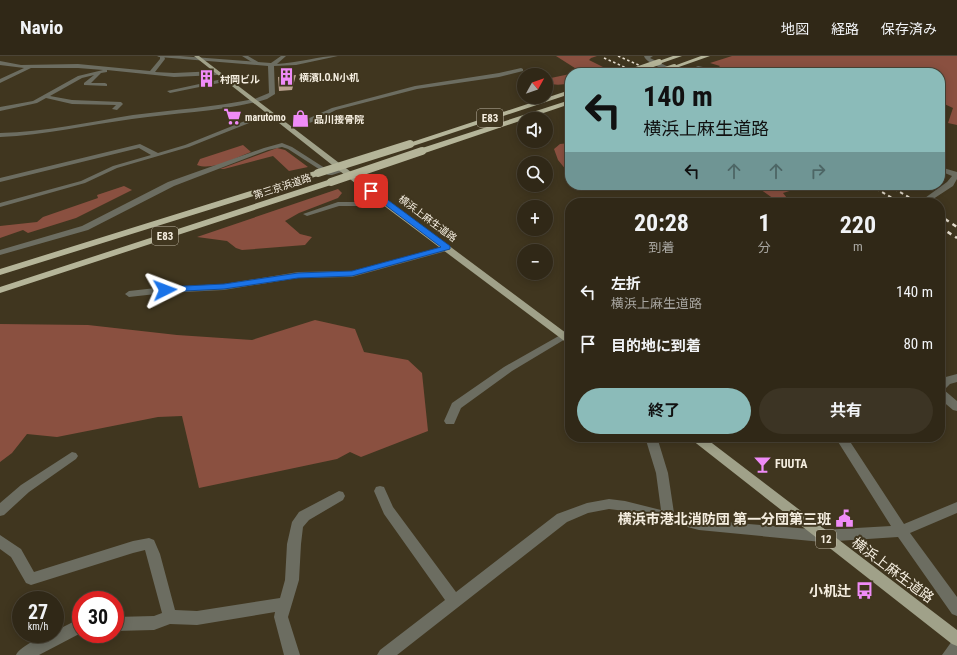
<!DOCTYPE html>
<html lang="ja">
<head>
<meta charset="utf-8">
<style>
  body { margin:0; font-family:"Roboto Condensed","Noto Sans JP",sans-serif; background:#3c3424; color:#f1f3f6; height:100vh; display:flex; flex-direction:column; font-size:15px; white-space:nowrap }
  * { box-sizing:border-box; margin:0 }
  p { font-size:13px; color:#a8a6a1 }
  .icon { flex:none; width:22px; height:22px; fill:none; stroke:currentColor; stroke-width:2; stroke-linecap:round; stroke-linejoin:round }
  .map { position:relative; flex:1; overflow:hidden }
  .side { position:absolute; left:565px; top:142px; width:380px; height:244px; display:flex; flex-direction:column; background:#302817; border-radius:16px; box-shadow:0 2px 10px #0003,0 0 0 1px #4b4436 }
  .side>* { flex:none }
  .top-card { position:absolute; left:565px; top:12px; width:380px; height:122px; border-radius:16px; box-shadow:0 2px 10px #0003,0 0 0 1px #4b4436; background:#8bbbb9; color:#111; overflow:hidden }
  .needle { width:26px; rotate:50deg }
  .tools { position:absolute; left:517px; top:12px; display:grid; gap:8px }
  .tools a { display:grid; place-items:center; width:36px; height:36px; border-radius:50%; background:#302817; box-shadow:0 2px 10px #0003,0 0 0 1px #4b4436; font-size:20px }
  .speed { position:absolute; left:12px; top:535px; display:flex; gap:8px; font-size:20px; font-weight:700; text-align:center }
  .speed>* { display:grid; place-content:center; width:52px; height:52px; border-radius:50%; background:#302817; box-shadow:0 2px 10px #0003,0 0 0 1px #4b4436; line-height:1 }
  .speed small { font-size:10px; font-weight:400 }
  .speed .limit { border:6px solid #d22; background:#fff; color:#111 }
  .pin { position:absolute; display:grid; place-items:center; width:34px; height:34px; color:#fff; margin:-17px; border-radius:8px; box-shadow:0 2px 6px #0006 }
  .me { position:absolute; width:44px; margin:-22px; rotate:87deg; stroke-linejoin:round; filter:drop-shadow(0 0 3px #0008) }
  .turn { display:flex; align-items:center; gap:14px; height:84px; padding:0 12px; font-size:18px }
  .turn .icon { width:52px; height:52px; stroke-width:2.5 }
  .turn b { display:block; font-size:28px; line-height:34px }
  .lanes { display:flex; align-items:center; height:38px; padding:0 12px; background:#0003; justify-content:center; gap:20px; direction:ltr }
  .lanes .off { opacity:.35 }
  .eta { display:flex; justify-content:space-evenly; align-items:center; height:68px; text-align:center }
  .eta b { font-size:24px; font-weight:700; line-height:28px }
  .primary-button { display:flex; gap:8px; margin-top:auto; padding:8px 12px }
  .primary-button a { flex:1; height:46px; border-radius:24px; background:#8bbbb9; color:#111; font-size:16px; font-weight:700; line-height:46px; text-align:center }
  .primary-button a+a { background:#3c3424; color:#f1f3f6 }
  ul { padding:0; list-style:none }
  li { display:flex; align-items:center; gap:12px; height:52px; padding:0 12px }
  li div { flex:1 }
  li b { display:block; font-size:15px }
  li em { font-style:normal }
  header { display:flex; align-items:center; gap:24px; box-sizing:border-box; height:56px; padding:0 20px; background:#302817; border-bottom:1px solid #4b4436 }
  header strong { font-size:19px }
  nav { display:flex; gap:22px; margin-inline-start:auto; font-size:14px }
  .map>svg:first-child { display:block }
</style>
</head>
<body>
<header>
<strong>Navio</strong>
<nav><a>地図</a><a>経路</a><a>保存済み</a></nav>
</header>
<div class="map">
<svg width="957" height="599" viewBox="0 0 957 599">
  <rect width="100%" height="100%" fill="#40361f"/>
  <path fill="#8a5040" d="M556 0H597L591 2 589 4 607 13V16L602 17H574L578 14Z
    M732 0H957V69L948 67 953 52 940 46V17H762C746 12 731 21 716 14L720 10 710 7Z
    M570 18V27C561 29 555 30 546 26V23Z
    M570 87V115H567L558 104 554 93 560 88Z
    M243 89 251 96C235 102 213 115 197 109L200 103Z
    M277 92 285 94 308 111 289 115 273 100 224 113H220Z
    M754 129H800L799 132 783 137 791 147H773L774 143Z
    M124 130 132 134 76 162 28 177 23 174 0 182V170L37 166 43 161 98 142 97 139Z
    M338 133 342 137 338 142 299 157 285 165 300 178 312 181 305 189 242 194 236 192 227 185 197 181Z
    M315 264 355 273 364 296 408 304 422 317 428 375 361 401 350 396 337 403 199 432 182 360 158 361 57 381 27 378 12 397 0 406V268L88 269 177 279 252 284Z"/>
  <path fill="#baa28f" d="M296 19 292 34 279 35 278 21Z"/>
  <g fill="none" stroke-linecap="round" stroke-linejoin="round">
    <path fill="#6c6d61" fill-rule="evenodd" d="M160 0H164L165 3 155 16 174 17 217 15 220 17 217 19 174 21 107 14V16L101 17 91 27H105L107 28V30L84 29V27L94 19 82 22 50 40 72 44 121 46 123 48 117 54 112 53 116 49 72 48 46 42 37 47 0 55V51L33 45 78 20 103 14 78 12H31L0 27V23L24 12 0 9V5L21 9 78 8 150 15 160 3Z
      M242 0H248L260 7 255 8Z
      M644 0H653L650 2 681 17C672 17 646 8 644 0Z
      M698 10 703 11 690 17H682Z
      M521 12 523 13V15L499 21 417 33 336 54 312 66 290 74 287 72 332 52 415 30 499 17Z
      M227 22 229 23V25L170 37 167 35Z
      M254 43 257 45 256 46C215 56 174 57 132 63 88 69 45 79 0 81V77C45 76 89 66 133 59 173 54 214 51 254 43Z
      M270 55 273 57 272 58 189 91 117 112 85 127 0 151V147L81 125 113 110 151 99 139 92 0 126V122L140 88 158 97 185 89Z
      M282 87 292 91 331 116 345 112 348 114 332 119H328L288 93 282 91 268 94 174 130 88 174 0 199V194L82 170 168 126 264 92Z
      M940 111 957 116V123L953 130 927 147H918L947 126 952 120 940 115Z
      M382 142H385V146L366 150H339L307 160 303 158 338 146H366Z
      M447 190H450V194L352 221 298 222 224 234 165 237 129 241 125 238 129 235 165 231 224 228 298 216 352 215Z
      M564 277 569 280 567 282 512 315 461 352 454 368H446L444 365 452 347 504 311Z
      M957 318V326L950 328 944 334 957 345V355L953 354 940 343V325L942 322Z
      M645 381H657L668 417 674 457 699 464 822 474 891 470 835 381H847L904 468 957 446V457L910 477 957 541V560L952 558 898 481 822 486 699 474 625 455 609 453 588 457 567 466 397 599H377L380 594 445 544 384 458 374 435 376 431 380 430 384 431 393 451 456 536 557 458 587 447 609 443 625 445 661 454 656 417Z
      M72 396 76 397 78 400 76 403 29 436 4 459 0 460V447L21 429Z
      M339 435 343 436 345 440 343 444 309 464 303 471 301 488 299 524 288 561 300 599H284L274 561 275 556 197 569 170 568 154 574 115 575V561L154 560 162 557 145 494 133 497 31 529 26 527 11 501 0 493V479L21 493 34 516 133 485 149 482 154 484 160 498 175 554 197 555 280 542 285 524 287 488 292 466 299 456Z
      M81 562V577L39 599H16C20 590 45 578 55 578V575Z"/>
    <path fill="#6c6d61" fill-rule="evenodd" d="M157 0H180L271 7 281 0H286L277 8C298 7 318 0 338 0L296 9 274 10 275 38 267 43 254 47 251 45 252 44 269 37 268 10 159 1Z
      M957 583V599H942L952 585Z"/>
    <path fill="#a0a189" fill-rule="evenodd" d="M194 0H199L385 142 570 280V288L567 287 379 146Z
      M690 381H704L957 574V590L952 588 692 384Z"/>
    <path fill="#b5b599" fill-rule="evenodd" d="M673 0H682L659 8 656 6Z
      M701 0H710L676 12 671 11Z
      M570 34V38L413 90H407L406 88Z
      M570 44V48L425 97H422L418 95 419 93Z
      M315 115H321L322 117 321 119 0 219V213Z
      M331 123 334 124 335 126 334 128 0 237V231Z"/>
    <path stroke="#e3dbcc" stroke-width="1.5" stroke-dasharray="2.5 2.5" stroke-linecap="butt" d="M618 0 657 17
      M604 2 638 17"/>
    <path stroke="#e3dbcc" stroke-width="2" stroke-dasharray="3.5 3.5" stroke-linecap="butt" d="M870 129 901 147
      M888 129 919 147
      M940 160 946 164"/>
    <path stroke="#e3dbcc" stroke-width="2.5" stroke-dasharray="4.5 4.5" stroke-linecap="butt" d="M945 163 957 171
      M940 171 957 182"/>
    <path stroke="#b5b599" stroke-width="6" d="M627 17 659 6
      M656 17 674 11"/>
    <path stroke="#b5b599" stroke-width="8" d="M318 117 410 88
      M331 126 422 95"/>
  </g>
  <path fill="#1a73e8" stroke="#114b97" d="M368 133H373L450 190V193L352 220 298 222 224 233 165 236 161 234 165 231 224 228 298 217 352 215 441 191 368 136Z"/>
  <defs>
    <symbol id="building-bare" viewBox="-9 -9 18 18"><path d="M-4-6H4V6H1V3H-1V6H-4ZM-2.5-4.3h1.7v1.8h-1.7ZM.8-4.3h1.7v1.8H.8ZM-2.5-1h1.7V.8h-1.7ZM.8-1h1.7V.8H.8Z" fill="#ef8bf7" stroke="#40361f" stroke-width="2.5" paint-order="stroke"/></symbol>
    <symbol id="supermarket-bare" viewBox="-9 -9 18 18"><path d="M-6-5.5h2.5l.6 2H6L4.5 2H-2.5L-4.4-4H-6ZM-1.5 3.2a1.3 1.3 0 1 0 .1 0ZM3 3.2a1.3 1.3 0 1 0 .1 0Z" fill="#ef8bf7" stroke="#40361f" stroke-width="2.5" paint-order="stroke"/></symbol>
    <symbol id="shop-bare" viewBox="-9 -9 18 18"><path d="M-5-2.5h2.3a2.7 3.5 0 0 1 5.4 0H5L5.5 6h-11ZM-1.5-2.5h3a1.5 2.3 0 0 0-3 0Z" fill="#ef8bf7" stroke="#40361f" stroke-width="2.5" paint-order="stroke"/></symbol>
    <symbol id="bar-bare" viewBox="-9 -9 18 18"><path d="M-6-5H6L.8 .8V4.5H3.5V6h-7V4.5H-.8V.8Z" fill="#ef8bf7" stroke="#40361f" stroke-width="2.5" paint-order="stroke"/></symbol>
    <symbol id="civic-bare" viewBox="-9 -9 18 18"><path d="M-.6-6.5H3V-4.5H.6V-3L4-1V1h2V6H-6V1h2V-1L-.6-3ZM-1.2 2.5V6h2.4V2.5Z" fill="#ef8bf7" stroke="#40361f" stroke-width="2.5" paint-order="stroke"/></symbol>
    <symbol id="bus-bare" viewBox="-9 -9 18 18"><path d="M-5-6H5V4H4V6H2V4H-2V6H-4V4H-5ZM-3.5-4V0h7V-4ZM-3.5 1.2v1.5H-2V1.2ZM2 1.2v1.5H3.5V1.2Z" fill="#ef8bf7" stroke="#40361f" stroke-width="2.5" paint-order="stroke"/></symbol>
  </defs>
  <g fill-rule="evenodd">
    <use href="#building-bare" x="274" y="8" width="25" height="25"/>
    <use href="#building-bare" x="194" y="10" width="25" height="25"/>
    <use href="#supermarket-bare" x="220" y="48" width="25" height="25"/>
    <use href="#shop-bare" x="288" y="50" width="25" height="25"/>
    <use href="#bar-bare" x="750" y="396" width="25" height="25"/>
    <use href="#civic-bare" x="832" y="450" width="25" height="25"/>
    <use href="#bus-bare" x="852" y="522" width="25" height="25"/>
  </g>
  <g text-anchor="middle" stroke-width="4" stroke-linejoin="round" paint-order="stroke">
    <g font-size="10" font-weight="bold" fill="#f5eee0" stroke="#40361f" text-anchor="start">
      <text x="299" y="25">横濱I.O.N小机</text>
      <text x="220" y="27">村岡ビル</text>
      <text x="245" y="65">marutomo</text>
      <text x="314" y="67">品川接骨院</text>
    </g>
    <g font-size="10" fill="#f5eee0" stroke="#40361f">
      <text transform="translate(282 130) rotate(-18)" y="4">第三京浜道路</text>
      <text transform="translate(428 162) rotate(37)" y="4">横浜上麻生道路</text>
    </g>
    <g fill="#40361f" stroke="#bfb7a6" stroke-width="1">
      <rect x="477" y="53" width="26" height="18" rx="3"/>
      <rect x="152" y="171" width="26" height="18" rx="3"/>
      <rect x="816" y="474" width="20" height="18" rx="3"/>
    </g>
    <g font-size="11" font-weight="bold" fill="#f5eee0">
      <text x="490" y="66">E83</text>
      <text x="165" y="184">E83</text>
      <text x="826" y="487">12</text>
    </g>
    <g font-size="12" font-weight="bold" fill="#f5eee0" stroke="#40361f" text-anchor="start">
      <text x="775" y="412">FUUTA</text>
    </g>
    <g font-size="14" font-weight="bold" fill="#f5eee0" stroke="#40361f" text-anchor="end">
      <text x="831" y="468">横浜市港北消防団 第一分団第三班</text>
      <text x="851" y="540">小机辻</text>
    </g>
    <g font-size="14" fill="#f5eee0" stroke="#40361f">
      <text transform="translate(893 514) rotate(37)" y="5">横浜上麻生道路</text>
    </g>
  </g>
</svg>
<div class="tools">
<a><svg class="needle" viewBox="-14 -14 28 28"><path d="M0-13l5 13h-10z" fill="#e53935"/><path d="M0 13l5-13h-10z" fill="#a8a6a1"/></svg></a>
<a><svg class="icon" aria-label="sound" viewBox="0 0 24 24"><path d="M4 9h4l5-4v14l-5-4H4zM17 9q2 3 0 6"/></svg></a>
<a><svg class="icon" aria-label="search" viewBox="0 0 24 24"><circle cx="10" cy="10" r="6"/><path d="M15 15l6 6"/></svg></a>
<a>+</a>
<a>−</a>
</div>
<div class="speed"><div>27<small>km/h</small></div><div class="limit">30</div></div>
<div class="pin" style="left:371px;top:135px;background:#d93025"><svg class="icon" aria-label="arrive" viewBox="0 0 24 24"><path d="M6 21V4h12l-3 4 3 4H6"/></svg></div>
<svg class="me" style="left:165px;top:234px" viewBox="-20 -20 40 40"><path d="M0-17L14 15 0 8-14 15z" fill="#1a73e8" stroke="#fff" stroke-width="4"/></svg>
<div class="top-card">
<div class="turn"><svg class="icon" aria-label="left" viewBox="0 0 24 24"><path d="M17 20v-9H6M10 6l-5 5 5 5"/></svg><div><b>140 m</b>横浜上麻生道路</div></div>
<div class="lanes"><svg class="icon" aria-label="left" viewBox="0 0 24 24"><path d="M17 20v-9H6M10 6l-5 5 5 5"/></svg><svg class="icon off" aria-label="ahead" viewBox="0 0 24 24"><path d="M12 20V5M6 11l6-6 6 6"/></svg><svg class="icon off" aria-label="ahead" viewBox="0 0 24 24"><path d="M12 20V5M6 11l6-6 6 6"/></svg><svg class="icon off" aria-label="right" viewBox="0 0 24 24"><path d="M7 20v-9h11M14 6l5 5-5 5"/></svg></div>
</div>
<section class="side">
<div class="eta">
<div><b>20:28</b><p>到着</p></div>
<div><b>1</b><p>分</p></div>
<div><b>220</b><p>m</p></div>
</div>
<ul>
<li><svg class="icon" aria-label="left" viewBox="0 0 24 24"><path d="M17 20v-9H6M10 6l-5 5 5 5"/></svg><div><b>左折</b><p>横浜上麻生道路</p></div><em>140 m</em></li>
<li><svg class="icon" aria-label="arrive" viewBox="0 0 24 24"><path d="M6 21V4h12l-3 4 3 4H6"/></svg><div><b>目的地に到着</b></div><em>80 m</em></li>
</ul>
<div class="primary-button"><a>終了</a><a>共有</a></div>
</section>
</div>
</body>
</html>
